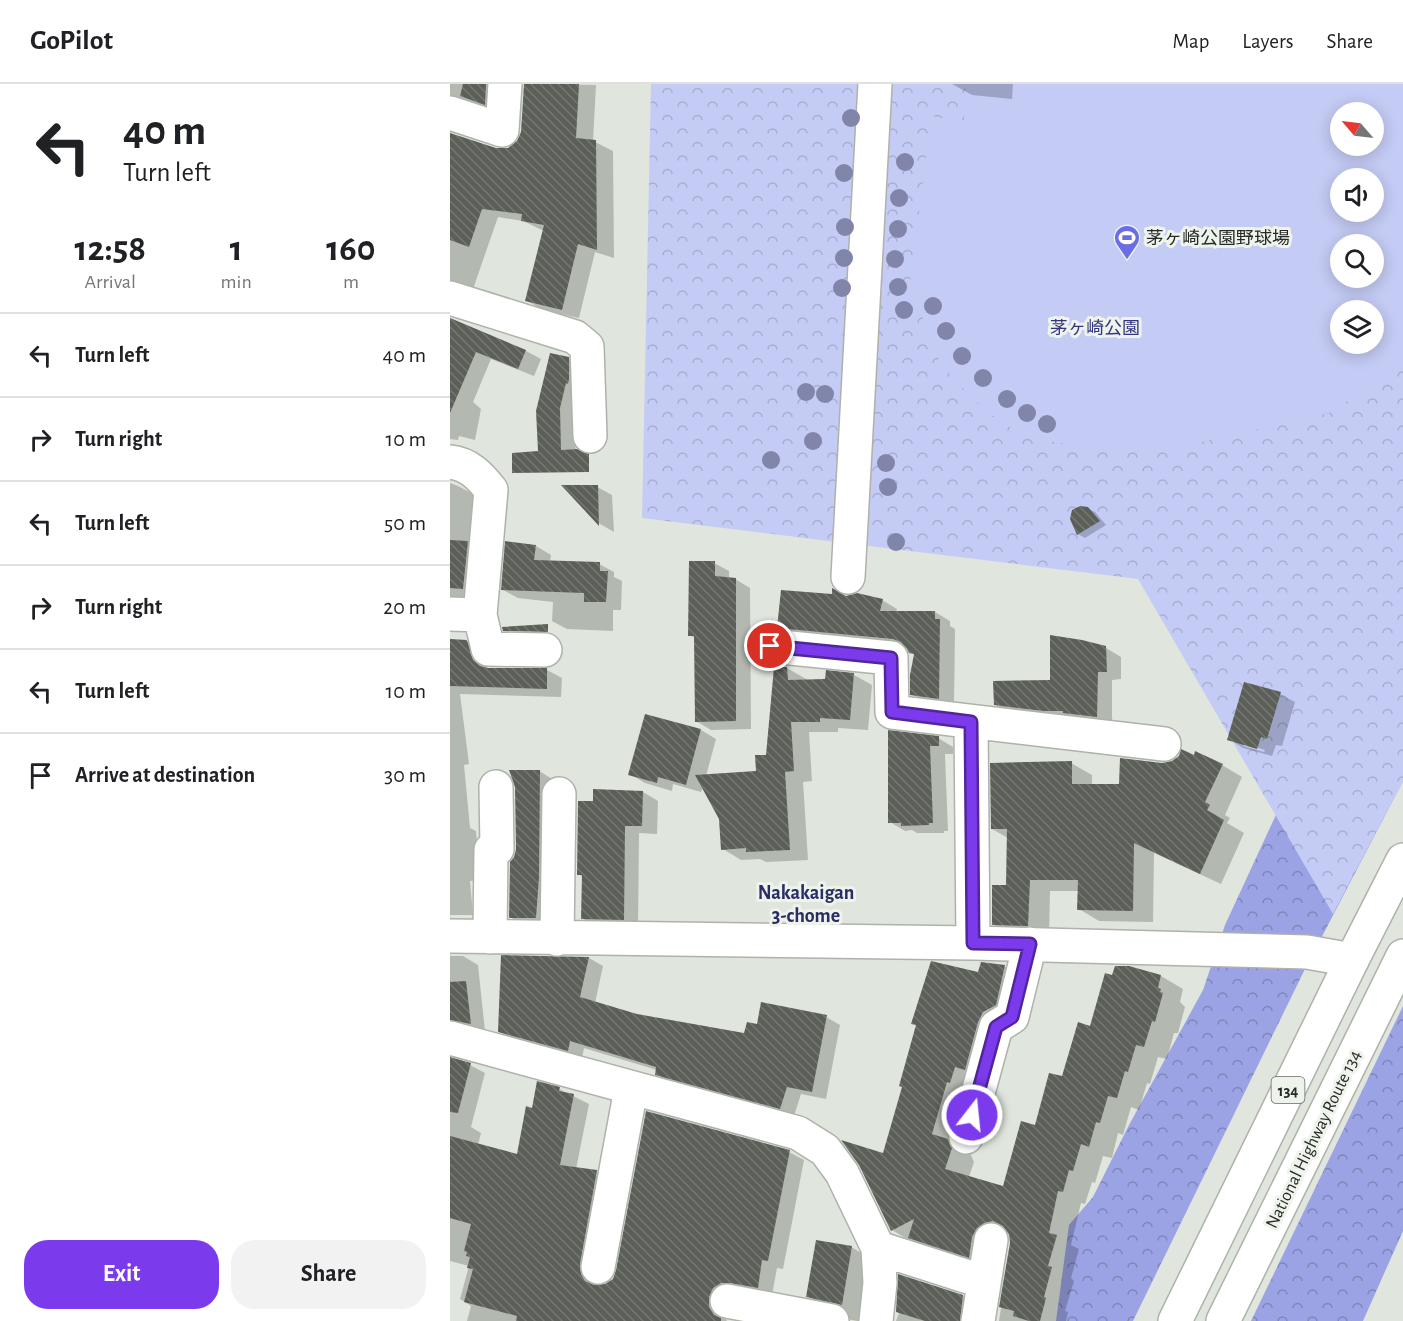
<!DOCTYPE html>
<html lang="en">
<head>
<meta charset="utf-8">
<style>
  body { margin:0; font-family:"Alegreya Sans","Noto Sans JP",sans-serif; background:#f2f2f2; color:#202124; height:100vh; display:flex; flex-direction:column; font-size:22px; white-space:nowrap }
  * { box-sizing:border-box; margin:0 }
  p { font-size:20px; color:#757577 }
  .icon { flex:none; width:33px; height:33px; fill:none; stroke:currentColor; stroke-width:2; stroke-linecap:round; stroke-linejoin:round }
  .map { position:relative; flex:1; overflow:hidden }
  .drawer { display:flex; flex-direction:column; background:#fff; width:450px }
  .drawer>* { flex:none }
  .banner { background:#fff; color:#202124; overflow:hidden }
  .needle { width:39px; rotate:298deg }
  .fabs { position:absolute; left:880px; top:18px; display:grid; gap:12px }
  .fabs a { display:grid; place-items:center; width:54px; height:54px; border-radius:50%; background:#fff; box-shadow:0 3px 15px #0003; font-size:30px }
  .pin { position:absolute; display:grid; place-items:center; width:51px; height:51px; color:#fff; margin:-26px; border:3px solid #fff; border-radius:50%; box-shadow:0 2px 6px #0007 }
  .me { position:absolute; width:66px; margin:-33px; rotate:16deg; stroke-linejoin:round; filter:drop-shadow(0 0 4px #0008) }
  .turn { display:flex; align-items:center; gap:21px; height:126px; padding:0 24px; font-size:27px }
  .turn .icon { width:78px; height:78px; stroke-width:2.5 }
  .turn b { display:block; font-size:42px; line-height:51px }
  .eta { display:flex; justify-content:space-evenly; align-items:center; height:102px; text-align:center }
  .eta b { font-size:36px; font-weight:700; line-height:42px }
  .primary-button { display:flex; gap:12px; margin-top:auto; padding:12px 24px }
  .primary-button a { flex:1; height:69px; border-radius:24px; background:#7c3aed; color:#fff; font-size:24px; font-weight:700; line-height:69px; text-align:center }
  .primary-button a+a { background:#f2f2f2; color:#202124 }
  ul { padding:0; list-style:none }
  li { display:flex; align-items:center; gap:18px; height:84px; padding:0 24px; border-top:2px solid #e0e0e0 }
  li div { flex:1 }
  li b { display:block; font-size:22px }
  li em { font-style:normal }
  header { display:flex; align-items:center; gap:36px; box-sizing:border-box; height:84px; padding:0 30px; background:#fff; border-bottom:2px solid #e0e0e0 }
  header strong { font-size:28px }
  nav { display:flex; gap:33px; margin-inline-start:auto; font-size:21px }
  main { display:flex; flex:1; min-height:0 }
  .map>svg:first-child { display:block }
</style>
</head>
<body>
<header>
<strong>GoPilot</strong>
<nav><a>Map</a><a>Layers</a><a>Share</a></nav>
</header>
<main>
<section class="drawer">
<div class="banner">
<div class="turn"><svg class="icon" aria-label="left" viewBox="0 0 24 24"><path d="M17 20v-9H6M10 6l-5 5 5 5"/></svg><div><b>40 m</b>Turn left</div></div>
</div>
<div class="eta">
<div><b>12:58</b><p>Arrival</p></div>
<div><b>1</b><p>min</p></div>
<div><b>160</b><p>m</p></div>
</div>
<ul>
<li><svg class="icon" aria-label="left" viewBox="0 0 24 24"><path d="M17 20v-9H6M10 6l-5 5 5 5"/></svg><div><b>Turn left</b></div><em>40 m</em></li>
<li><svg class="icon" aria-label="right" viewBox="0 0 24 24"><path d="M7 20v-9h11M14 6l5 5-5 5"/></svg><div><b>Turn right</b></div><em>10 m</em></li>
<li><svg class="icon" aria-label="left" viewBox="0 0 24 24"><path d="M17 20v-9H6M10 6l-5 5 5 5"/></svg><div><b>Turn left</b></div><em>50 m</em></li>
<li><svg class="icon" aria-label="right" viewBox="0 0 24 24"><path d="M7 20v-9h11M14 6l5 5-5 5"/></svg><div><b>Turn right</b></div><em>20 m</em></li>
<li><svg class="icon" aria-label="left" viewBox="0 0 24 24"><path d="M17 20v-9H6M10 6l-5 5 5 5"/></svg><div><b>Turn left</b></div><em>10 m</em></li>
<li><svg class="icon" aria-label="arrive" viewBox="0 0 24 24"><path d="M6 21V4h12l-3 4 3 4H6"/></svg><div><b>Arrive at destination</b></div><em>30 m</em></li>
</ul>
<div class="primary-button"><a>Exit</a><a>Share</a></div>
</section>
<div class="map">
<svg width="953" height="1237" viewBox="0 0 953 1237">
  <defs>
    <pattern id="forest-crowns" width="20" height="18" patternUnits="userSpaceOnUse" patternTransform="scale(1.5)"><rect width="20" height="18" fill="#9ba3e4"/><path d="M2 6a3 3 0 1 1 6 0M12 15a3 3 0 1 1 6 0" fill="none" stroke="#7e85b9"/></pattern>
    <pattern id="park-crowns" width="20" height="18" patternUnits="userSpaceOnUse" patternTransform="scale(1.5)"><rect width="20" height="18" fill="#c4cbf4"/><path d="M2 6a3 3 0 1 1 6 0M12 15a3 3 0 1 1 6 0" fill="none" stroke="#a8aed1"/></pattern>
    <pattern id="building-back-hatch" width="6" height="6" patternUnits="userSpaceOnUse" patternTransform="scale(1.5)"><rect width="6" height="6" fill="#5b5f58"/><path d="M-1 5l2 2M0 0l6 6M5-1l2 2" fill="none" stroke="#747772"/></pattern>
  </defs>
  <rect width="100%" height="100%" fill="#e0e6dd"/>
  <path fill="url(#forest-crowns)" d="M873 629 953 697 854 887 683 1237H606L619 1141 643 1113 679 1041 753 906 775 841Z
    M953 922V1147L913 1237H801Z"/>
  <path fill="url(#park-crowns)" fill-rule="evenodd" d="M201 0H953V697L883 830 688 495 192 434ZM891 28H924V62H891ZM891 94H924V128H891ZM891 160H924V194H891ZM891 226H924V260H891Z"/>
  <path fill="#c4cbf4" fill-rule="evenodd" d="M508 0H953V281L879 329 712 367 627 361 581 355 549 337 518 310 490 279 460 201 481 32 514 38 516 2ZM891 28H924V62H891ZM891 94H924V128H891ZM891 160H924V194H891ZM891 226H924V260H891Z"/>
  <path fill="#0003" fill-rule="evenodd" d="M0 0H56L51 29 0 20Z
    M75 0 146 1 143 57 163 67 164 174 145 168 129 234 93 226 76 216 94 147 73 137 48 133 23 205 0 203V50L46 65 57 66 67 59 72 48Z
    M502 0H563L562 15 522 11Z
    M0 234 76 267 91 275 84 292 41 275 23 318 31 325 25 356 9 352 8 356 0 355Z
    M118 275 133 283 125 333 126 384 90 372Z
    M0 399 8 402 27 412 32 515 0 513Z
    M115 403H147L162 411 164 448 150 440Z
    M637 424 645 428 656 441 635 454 628 450Z
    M86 462 101 471 100 478 149 480 164 488V493L172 497 171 526H163V547L117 545 102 537 103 518 68 514 53 506Z
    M264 479 279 487V495H285L300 504 301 645 261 646 246 637 245 554 240 551Z
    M396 513 432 516 447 525 446 529 485 528 500 537V542L505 545 504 622 477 619 462 610 465 571 456 563 344 552 329 543Z
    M0 557H16L31 566 37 585 97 586 112 594 111 613 10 610 19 680 14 681 20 744 26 747 30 796 20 797 23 831H0Z
    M656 564 671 573V595L662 596V641L560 629 545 620 602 597Z
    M337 584 356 595V597H377L404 591 422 601 418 646 388 644V648H359L362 697 353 698 358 776 316 778 310 775 291 776 273 765 271 735 253 703 251 708 223 700 222 707 195 699 180 690 196 631 251 646 266 655 256 692 308 688 317 673Z
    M830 610 845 618 832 662 826 661 822 672 793 664 779 655ZM793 659 815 666 814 668 793 662Z
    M439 648 488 654 503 663V670H495L498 747H494V749H467L462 746 455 747 440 738Z
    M621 679 642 691V701L671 702 712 680 772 681 792 693 775 731 780 734 777 739 794 749 771 800 704 769 703 838 649 837 629 825V807H600L599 853 564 852 543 840 558 803V754L542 745Z
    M89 687 104 696 101 842H75L60 833 65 773Z
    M193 708 208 717 207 750 189 749 188 843H147L132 834 133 793 128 790 144 719Z
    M0 872H13L28 881 35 947 0 952Z
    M52 873 139 874 153 882 145 919 186 931 296 951 308 942 376 933 390 941 376 1015 351 1010 344 1032 221 998 207 990V986L134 964 132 974 64 955 49 947Z
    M532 880 555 883 577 896 504 1060 520 1069 524 1078 519 1093 554 1103 641 944 711 892 733 905 730 918 735 923 728 949H724L717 975 708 973 700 1000 697 999 689 1026 681 1023 673 1051 668 1049 662 1074 653 1072 645 1099 642 1098 635 1120 631 1119 621 1161 629 1165 621 1194 624 1197 615 1227 618 1228 616 1237H549L561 1159 560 1150 548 1157 542 1185 482 1166 468 1158 464 1159 442 1146 434 1071 529 890Z
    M0 975 20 981 35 989 21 1043 31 1049 28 1061 68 1072 83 1025 109 1005 139 1020 126 1085 146 1088 161 1096 145 1198 147 1202 131 1198 130 1201 154 1202 339 1068 354 1076 333 1185 327 1184 322 1211 274 1232 277 1237H17L21 1222 10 1215 19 1182 0 1177Z
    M401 1163 440 1185 431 1237H407L397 1235 358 1212Z
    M513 1212 535 1225 533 1237H446L449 1229Z"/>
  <path fill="url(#building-back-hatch)" d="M13 0H36L35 21 10 12Z
    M74 0H129L126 54 146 56 147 166 128 160 112 226 75 217 94 141 71 137 72 130 32 125 19 163 0 156V49L46 64H58L67 57 71 48Z
    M0 234 76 266 68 285 26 268 0 329Z
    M100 269 119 273V295L118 300 116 299 110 324 111 366 128 365 139 370V388L62 389V369L88 367 86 327Z
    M111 401H148L149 442Z
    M630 422 638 423 650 437 627 451 620 435 622 426Z
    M0 456 18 457 13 505 0 504Z
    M55 457 86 461 84 476 150 478V487H158L156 518H134V509L51 506Z
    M239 477H265V492L286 494V637L245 638 244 552H238Z
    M382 504 396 512 407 509 433 515 430 527H485V535H490L489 615 460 611V591L464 570 459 569 457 565 451 558 443 555 327 544 331 506 382 510Z
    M98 540V548L53 547 52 543Z
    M600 551 632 556 656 562 657 588H648L647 633 613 629V627H594L544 621 543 597 600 596Z
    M0 555 17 556 23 576 30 582 38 584H97V605L0 602Z
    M324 583H337L338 596 375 595 376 586 404 589 400 636 370 634V638H341L344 687 335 688 340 766 296 768V764L271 766 269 735 245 691 306 687 305 671H316Z
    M794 598 831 608 817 655 811 653 807 665 777 656Z
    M195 630 251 645 236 701 208 693 207 699 178 691Z
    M438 646 489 652V662H480L483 739H479V741L451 742V739H438Z
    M731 665 744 671 745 667 773 680 755 718 760 721 757 726 774 736 750 790 684 759 683 827 627 826 628 796H580L578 842 542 841V801H556L557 745H541L540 679 622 677V700H669L670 674 712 679 722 677 729 672Z
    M59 686H90L89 793 86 834H59L60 778 64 773 66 765 65 703Z
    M143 705 193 707 192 742H175L174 836 131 835 132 791H127L128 717H143Z
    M51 871 139 873 130 913 187 930 294 949 297 938 307 940 311 918 377 931 362 1008 337 1003 330 1025 205 991 206 983 120 957 118 967 48 948Z
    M481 877 528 888 531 878 555 881 546 921 533 928 528 938 515 986 505 983 500 999 497 998 482 1050 498 1055 502 1064 495 1085 553 1102 571 1037 585 1041 599 989 612 992 628 938 640 942 655 889 662 891 665 882H679L711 891 708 904 711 905 710 908 713 909 705 938 702 937 694 963 686 961 678 988 675 987 667 1014 658 1012 650 1039 646 1038 639 1063 631 1060 623 1087 619 1086 613 1108 608 1107 599 1149 607 1151 598 1182 602 1183 594 1213 596 1214 590 1237H579L563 1232 564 1227 549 1223 560 1159 559 1150 553 1142 543 1137 534 1139 527 1144 522 1153 519 1174 458 1154 464 1135 441 1147 409 1081 391 1056 433 1069 452 1003 449 1002 466 941 461 940Z
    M16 897 21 940 0 936V898Z
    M0 973 21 979 8 1029 0 1028Z
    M87 997 110 1003 109 1007 124 1010 110 1081 147 1086 130 1180 131 1190 135 1197 144 1201 155 1200 163 1195 166 1186 196 1027 340 1066 318 1177 312 1176 308 1204 280 1199H271L263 1204 259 1213V1223L264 1231 271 1234V1237H66L67 1232 14 1218 23 1185 17 1184 20 1173 16 1172 17 1168 14 1167 21 1140 0 1134V1052L67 1070 76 1022 82 1024Z
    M366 1156 402 1162 392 1221 356 1213Z
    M448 1190 513 1211 510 1237H475L446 1228Z"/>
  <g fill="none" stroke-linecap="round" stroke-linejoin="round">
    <defs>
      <path id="minor" d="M0 29 52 46 55 0
        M0 214 125 253 137 263 140 352
        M0 378C19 380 30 392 41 406L30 531 38 565 95 566
        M398 493 425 0
        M0 530 30 531
        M320 562 441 574 442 628 714 660
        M521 638 523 859
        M0 852 523 859 857 868 902 876
        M40 853 41 766 47 765 46 703
        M107 855 109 710
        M0 954 348 1049 375 1066 392 1089 428 1164 430 1199 426 1237
        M516 1053 546 943 562 933 580 860
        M428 1164 534 1198
        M148 1183 181 1005
        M277 1217 382 1237
        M528 1237 541 1156"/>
      <path id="highway" d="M725 1237 902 876 953 776
        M773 1237 953 872"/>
    </defs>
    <use href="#minor" stroke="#adb2aa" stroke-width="36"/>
    <use href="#highway" stroke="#adb2aa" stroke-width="36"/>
    <use href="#minor" stroke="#fff" stroke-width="33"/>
    <use href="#highway" stroke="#fff" stroke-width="33"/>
  </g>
  <g fill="#8185aa">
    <circle cx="401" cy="34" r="9"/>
    <circle cx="455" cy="78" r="9"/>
    <circle cx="394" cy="89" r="9"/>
    <circle cx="449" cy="114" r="9"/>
    <circle cx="395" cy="143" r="9"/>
    <circle cx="448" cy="145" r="9"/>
    <circle cx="394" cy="174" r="9"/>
    <circle cx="445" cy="175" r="9"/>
    <circle cx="448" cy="203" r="9"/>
    <circle cx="392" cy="204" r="9"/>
    <circle cx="483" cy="222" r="9"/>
    <circle cx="454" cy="226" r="9"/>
    <circle cx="496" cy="247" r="9"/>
    <circle cx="512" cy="272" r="9"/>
    <circle cx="533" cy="294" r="9"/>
    <circle cx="356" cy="308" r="9"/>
    <circle cx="375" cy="310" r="9"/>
    <circle cx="557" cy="315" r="9"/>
    <circle cx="577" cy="329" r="9"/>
    <circle cx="597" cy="340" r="9"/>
    <circle cx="363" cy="357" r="9"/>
    <circle cx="321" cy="376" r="9"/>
    <circle cx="436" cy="379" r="9"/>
    <circle cx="438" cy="403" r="9"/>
    <circle cx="446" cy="458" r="9"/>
  </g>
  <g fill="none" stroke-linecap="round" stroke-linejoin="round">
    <defs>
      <path id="route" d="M320 562 441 574 442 628 521 638 523 859 580 860 562 933 546 943 522 1031"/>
    </defs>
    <use href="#route" stroke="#51269a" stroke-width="15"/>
    <use href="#route" stroke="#7c3aed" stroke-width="10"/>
  </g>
  <defs>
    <symbol id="stadium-pin" viewBox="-11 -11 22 30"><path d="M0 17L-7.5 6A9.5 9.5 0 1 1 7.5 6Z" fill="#6a6de6" stroke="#eef3eb"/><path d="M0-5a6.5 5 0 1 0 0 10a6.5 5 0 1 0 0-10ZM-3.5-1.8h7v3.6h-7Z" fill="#fff"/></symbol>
  </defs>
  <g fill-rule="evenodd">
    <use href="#stadium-pin" x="662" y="139" width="30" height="40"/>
  </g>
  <g text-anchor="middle" stroke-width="6" stroke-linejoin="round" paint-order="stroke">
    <rect fill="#eef3eb" stroke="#636662" stroke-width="1.5" x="821.5" y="993" width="33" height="26" rx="4.5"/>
    <g font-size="16" font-weight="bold" fill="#282a27">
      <text x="838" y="1012">134</text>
    </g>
    <g font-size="18" fill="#282a27" stroke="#eef3eb" text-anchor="start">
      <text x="696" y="160">茅ヶ崎公園野球場</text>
    </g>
    <g font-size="18" fill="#343580" stroke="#eef3eb">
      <text x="645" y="250">茅ヶ崎公園</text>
    </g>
    <g font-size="18" fill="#282a27" stroke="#eef3eb">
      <text transform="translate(863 1055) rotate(-64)" y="6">National Highway Route 134</text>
    </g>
    <g font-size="20" font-weight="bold" fill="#2b2d67" stroke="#eef3eb">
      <text x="356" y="815">Nakakaigan<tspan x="356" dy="23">3-chome</tspan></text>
    </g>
  </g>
</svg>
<div class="fabs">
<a><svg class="needle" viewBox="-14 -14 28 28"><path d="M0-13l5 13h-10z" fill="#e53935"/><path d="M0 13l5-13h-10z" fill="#757577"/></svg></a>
<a><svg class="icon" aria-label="sound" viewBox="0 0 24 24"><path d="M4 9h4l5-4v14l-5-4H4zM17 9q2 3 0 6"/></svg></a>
<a><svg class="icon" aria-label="search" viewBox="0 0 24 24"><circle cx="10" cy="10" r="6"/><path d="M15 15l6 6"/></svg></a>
<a><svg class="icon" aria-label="layers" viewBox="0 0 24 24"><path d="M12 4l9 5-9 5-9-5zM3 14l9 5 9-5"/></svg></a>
</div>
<div class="pin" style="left:320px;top:562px;background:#d93025"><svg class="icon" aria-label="arrive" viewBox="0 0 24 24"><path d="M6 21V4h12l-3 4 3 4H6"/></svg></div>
<svg class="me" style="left:522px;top:1031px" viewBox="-20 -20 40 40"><circle r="17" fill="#7c3aed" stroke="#fff" stroke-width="3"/><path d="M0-11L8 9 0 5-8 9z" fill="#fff"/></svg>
</div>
</main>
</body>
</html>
